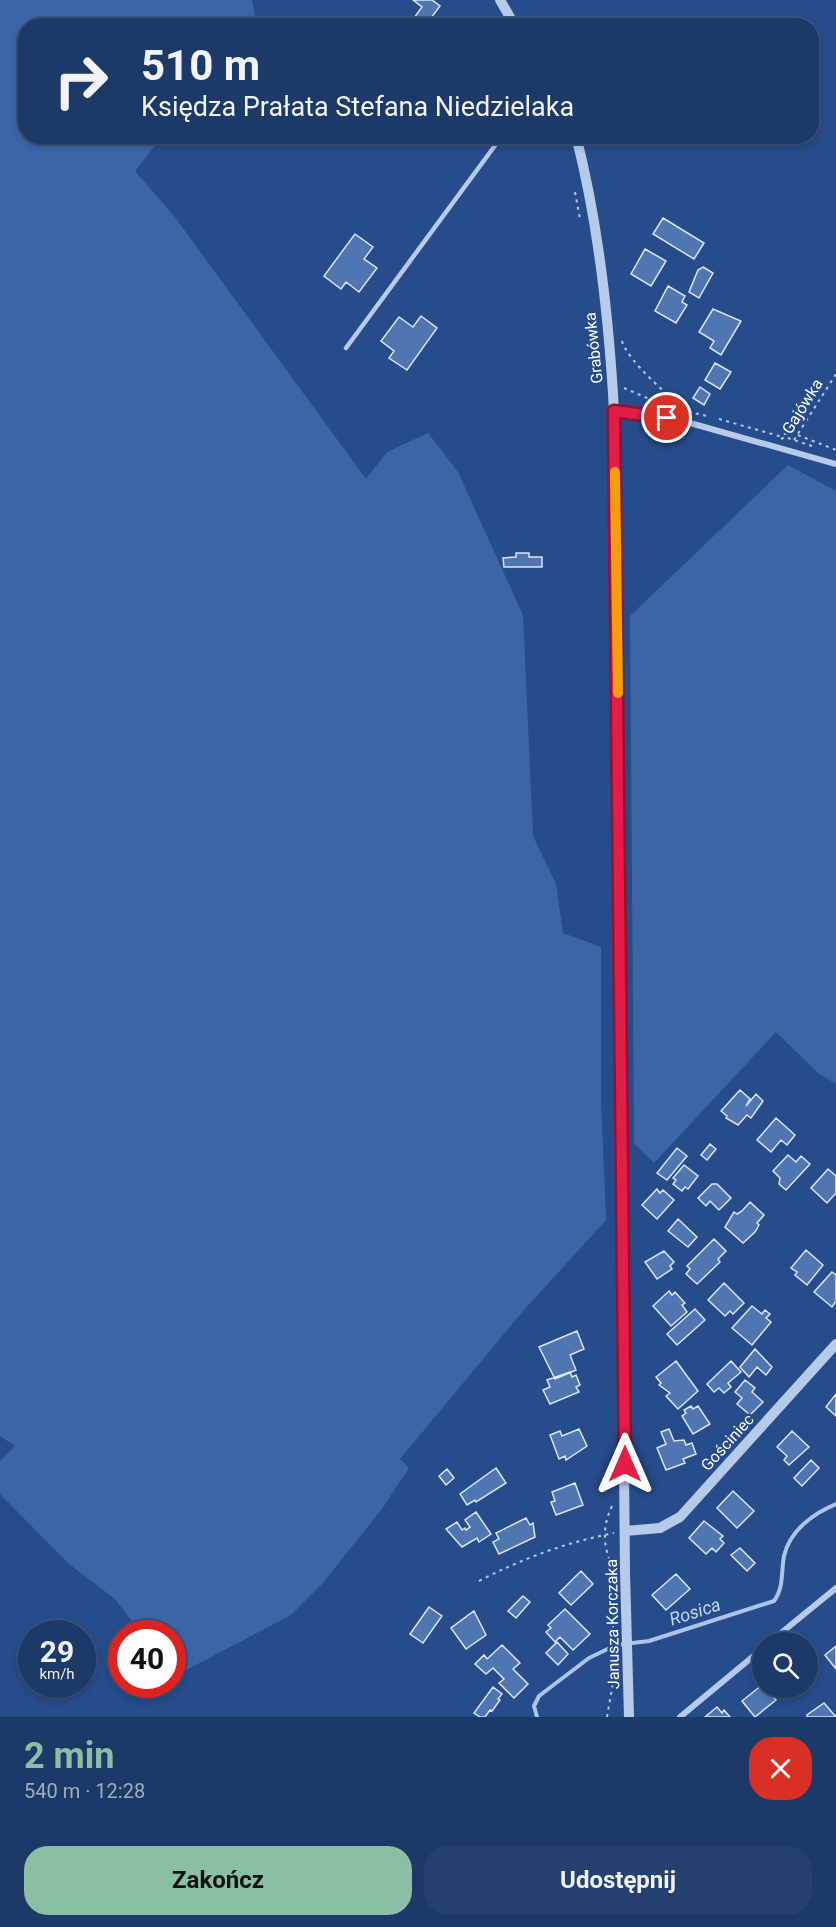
<!DOCTYPE html>
<html lang="pl">
<head>
<meta charset="utf-8">
<style>
  body { margin:0; font-family:Roboto,sans-serif; background:#25406e; color:#f1f3f6; height:100vh; display:flex; flex-direction:column; font-size:22px; white-space:nowrap }
  * { box-sizing:border-box; margin:0 }
  p { font-size:20px; color:#a0acc0 }
  .icon { flex:none; width:33px; height:33px; fill:none; stroke:currentColor; stroke-width:2; stroke-linecap:round; stroke-linejoin:round }
  .map { position:relative; height:1717px; overflow:hidden }
  .details { display:flex; flex-direction:column; background:#1d3968; flex:1 }
  .details>* { flex:none }
  .top-card { position:absolute; left:18px; top:18px; width:801px; height:126px; border-radius:24px; box-shadow:0 3px 9px #0003,0 0 0 2px #3b537c; background:#1d3968; color:#f1f3f6; overflow:hidden }
  .buttons { position:absolute; left:752px; top:1632px; display:grid; gap:12px }
  .buttons a { display:grid; place-items:center; width:66px; height:66px; border-radius:50%; background:#1d3968; box-shadow:0 3px 9px #0003,0 0 0 2px #3b537c; font-size:30px }
  .speed { position:absolute; left:18px; top:1620px; display:flex; gap:12px; font-size:30px; font-weight:700; text-align:center }
  .speed>* { display:grid; place-content:center; width:78px; height:78px; border-radius:50%; background:#1d3968; box-shadow:0 3px 9px #0003,0 0 0 2px #3b537c; line-height:1 }
  .speed small { font-size:15px; font-weight:400 }
  .speed .limit { border:9px solid #d22; background:#fff; color:#111 }
  .pin { position:absolute; display:grid; place-items:center; width:51px; height:51px; color:#fff; margin:-26px; border:3px solid #fff; border-radius:50%; box-shadow:0 2px 6px #0007 }
  .me { position:absolute; width:66px; margin:-33px; rotate:0deg; stroke-linejoin:round; filter:drop-shadow(0 0 4px #0008) }
  .turn { display:flex; align-items:center; gap:21px; height:126px; padding:0 24px; font-size:27px }
  .turn .icon { width:78px; height:78px; stroke-width:2.5 }
  .turn b { display:block; font-size:42px; line-height:51px }
  .round { display:grid; place-items:center; flex:none; width:63px; height:63px; border-radius:24px; background:#25406e }
  .head { display:flex; align-items:center; justify-content:space-between; height:102px; padding:0 24px }
  h1 { font-size:36px; font-weight:700; line-height:45px; color:#8abfa5 }
  .primary-button { display:flex; gap:12px; margin-top:auto; padding:12px 24px }
  .primary-button a { flex:1; height:69px; border-radius:24px; background:#8abfa5; color:#111; font-size:24px; font-weight:700; line-height:69px; text-align:center }
  .primary-button a+a { background:#25406e; color:#f1f3f6 }
  .map>svg:first-child { display:block }
</style>
</head>
<body>
<div class="map">
<svg width="836" height="1717" viewBox="0 0 836 1717">
  <rect width="100%" height="100%" fill="#274c8b"/>
  <path fill="#3c65a7" d="M0 0H252L255 15 247 25 26 26V136L162 137 135 171 174 216 366 479 387 452 428 433 458 472 523 615 533 836 556 884 563 933 601 947V1102L606 1220 524 1310 400 1459 409 1468 382 1509 322 1584 291 1615 173 1677 172 1634 141 1633 115 1599 69 1564 0 1494V1461L15 1446 0 1436Z
    M788 465 836 491V1084L818 1073 776 1032 654 1163 634 1143 630 616Z"/>
  <g fill="none" stroke-linecap="round" stroke-linejoin="round">
    <path stroke="#aac4ea" stroke-width="4" d="M537 1717 534 1706 539 1696 589 1658 616 1645 649 1641 774 1601C784 1588 781 1572 784 1556 790 1530 814 1513 836 1504"/>
  </g>
  <path fill="#5076b2" stroke="#dae5f7" stroke-width="1.5" d="M413 0H432L440 6 425 26H416L411 22 422 7Z
    M663 218 704 243 694 259 653 234Z
    M355 234 373 247 364 259 377 268 359 292 346 282 341 289 324 276Z
    M645 249 666 261 651 286 631 274Z
    M703 267 713 273 699 298 689 292 698 270Z
    M668 286 685 296 682 302 687 305 676 323 655 311Z
    M713 309 741 321 721 355 710 348 714 341 699 332Z
    M421 316 437 328 407 370 389 358 394 351 381 341 399 317 413 327Z
    M715 363 731 372 720 389 705 380Z
    M700 387 710 394 704 405 693 398Z
    M516 553H529V557H542V567H504L503 558 516 557Z
    M740 1090 750 1099 746 1106 756 1094 763 1101 751 1118 747 1115 738 1125 726 1118 727 1116 721 1111Z
    M776 1118 795 1135 787 1145 781 1140 771 1152 757 1140Z
    M710 1144 716 1149 707 1160 701 1155Z
    M677 1148 687 1156 667 1180 657 1173Z
    M788 1155 796 1162 801 1156 810 1164 786 1190 779 1184 780 1178 773 1171Z
    M684 1165 698 1176 688 1189 685 1187 682 1191 673 1184 676 1180 673 1178Z
    M828 1169 836 1176V1193L827 1203 811 1188Z
    M712 1184H717L731 1198 719 1210 710 1201 706 1206 698 1198Z
    M657 1189 660 1193 663 1190 674 1200 657 1219 642 1205Z
    M750 1202 764 1215 757 1223 759 1225 755 1232 743 1243 725 1227 734 1212 737 1214 742 1211Z
    M678 1219 697 1237 688 1247 668 1231Z
    M714 1239 726 1251 718 1259 720 1262 697 1284 686 1274 690 1269 687 1266Z
    M806 1250 823 1265 807 1285 795 1275 797 1272 791 1268Z
    M664 1251 674 1262 670 1266 672 1269 657 1279 645 1262Z
    M832 1272 836 1275V1301L832 1307 814 1292Z
    M724 1283 744 1303 733 1314 730 1311 725 1316 708 1300Z
    M669 1291 672 1295 675 1292 685 1303 682 1305 687 1312 671 1326 653 1306Z
    M752 1306 762 1314 765 1310 770 1314 766 1318 771 1322 752 1345 732 1328Z
    M695 1309 705 1320 677 1345 667 1334Z
    M577 1331 584 1349 570 1355 576 1370 555 1379 539 1347Z
    M755 1349 772 1367 766 1375 757 1367 749 1377 740 1367Z
    M676 1361 698 1391 678 1409 666 1396 670 1393 659 1385 661 1383 656 1377Z
    M731 1361 741 1372 728 1383 731 1387 724 1393 719 1388 714 1392 707 1384Z
    M570 1372 572 1377 576 1375 580 1385 576 1387 579 1392 550 1404 543 1390 550 1387 547 1380Z
    M745 1380 755 1388 752 1392 763 1402 750 1415 737 1404 742 1398 735 1392Z
    M836 1394V1416L826 1407Z
    M691 1406 693 1409 698 1406 710 1424 693 1434 682 1416 686 1413 684 1410Z
    M579 1429 587 1446 566 1460 565 1456 559 1459 550 1435 560 1431 562 1436Z
    M669 1429 674 1441 684 1440 686 1445 692 1443 696 1454 683 1459 685 1463 666 1470 657 1448 666 1444 661 1432Z
    M792 1431 809 1447 789 1465 784 1460 787 1456 777 1447Z
    M811 1460 819 1468 802 1486 794 1478Z
    M496 1468 506 1483 476 1502 475 1500 467 1505 460 1494Z
    M447 1469 454 1478 446 1485 439 1476Z
    M575 1483 583 1505 556 1515 551 1502 555 1501 552 1492Z
    M733 1491 754 1511 737 1528 717 1508Z
    M476 1512 491 1534 479 1542 477 1538 462 1547 446 1529 457 1522 462 1530 465 1528 466 1530 470 1527 465 1520Z
    M526 1518 530 1525 533 1523 535 1537 499 1554 493 1542 499 1539 496 1533Z
    M704 1521 723 1536 720 1539 724 1543 716 1552 712 1548 706 1554 689 1538Z
    M740 1548 755 1563 747 1571 731 1555Z
    M581 1571 593 1584 571 1605 559 1593Z
    M676 1574 690 1589 666 1610 652 1595Z
    M523 1596 530 1602 516 1618 508 1611Z
    M429 1607 442 1616 423 1643 410 1634Z
    M565 1609 590 1634 573 1650 560 1637 555 1642 546 1632 551 1628 548 1625Z
    M474 1611 486 1635 466 1649 451 1628Z
    M557 1642 568 1654 558 1665 546 1653Z
    M502 1645 520 1663 513 1669 528 1684 514 1698 499 1683 504 1679 493 1668 486 1674 475 1664 484 1655 487 1659Z
    M836 1646V1669L825 1655Z
    M762 1685 776 1700 755 1717 742 1701Z
    M493 1687 502 1694 498 1699 500 1700 492 1711 490 1710 485 1717H480L474 1713Z
    M824 1703 836 1717H807V1715Z
    M717 1707 722 1713 724 1710 730 1717H705Z"/>
  <g fill="none" stroke-linecap="round" stroke-linejoin="round">
    <path stroke="#b6caea" stroke-width="2" stroke-dasharray="3 4.5" stroke-linecap="butt" d="M575 192 580 219
      M622 341C627 360 674 403 692 412 698 415 705 414 710 418
      M624 388 670 408
      M719 419 779 436 790 432 836 450
      M781 439 785 437 812 446
      M794 440 836 374
      M612 1506C602 1527 603 1546 612 1566
      M479 1581C524 1558 564 1543 614 1533
      M607 1717 614 1677 613 1626"/>
    <path stroke="#b6caea" stroke-width="4.5" d="M346 348 502 136"/>
    <path stroke="#b6caea" stroke-width="6" d="M614 411 683 421 836 464
      M770 1642 836 1588
      M680 1717 762 1649"/>
    <path stroke="#b6caea" stroke-width="10" d="M500 0 515 26
      M576 136C599 225 609 320 614 411L625 1572 629 1717
      M625 1531 660 1528 680 1517 836 1344"/>
  </g>
  <g fill="none" stroke-linecap="round" stroke-linejoin="round">
    <defs>
      <path id="route" d="M625 1464 614 411 667 418"/>
    </defs>
    <use href="#route" stroke="#92132f" stroke-width="15"/>
    <use href="#route" stroke="#e11d48" stroke-width="10"/>
    <path stroke="#f59e0b" stroke-width="10" d="M615 472 618 693"/>
  </g>
  <g text-anchor="middle" stroke-width="5" stroke-linejoin="round" paint-order="stroke">
    <g font-size="16" fill="#fff" stroke="#274c8b">
      <text transform="translate(593 348) rotate(-96)" y="6">Grabówka</text>
      <text transform="translate(802 406) rotate(-58)" y="6">Gajówka</text>
      <text transform="translate(727 1442) rotate(-48)" y="6">Gościniec</text>
      <text transform="translate(612 1624) rotate(-91)" y="6">Janusza Korczaka</text>
    </g>
    <g font-size="18" font-style="italic" fill="#c1d4f1" stroke="#274c8b">
      <text transform="translate(695 1612) rotate(-18)" y="6">Rosica</text>
    </g>
  </g>
</svg>
<div class="buttons">
<a><svg class="icon" aria-label="search" viewBox="0 0 24 24"><circle cx="10" cy="10" r="6"/><path d="M15 15l6 6"/></svg></a>
</div>
<div class="speed"><div>29<small>km/h</small></div><div class="limit">40</div></div>
<div class="pin" style="left:667px;top:418px;background:#d93025"><svg class="icon" aria-label="arrive" viewBox="0 0 24 24"><path d="M6 21V4h12l-3 4 3 4H6"/></svg></div>
<svg class="me" style="left:625px;top:1464px" viewBox="-20 -20 40 40"><path d="M0-17L14 15 0 8-14 15z" fill="#e11d48" stroke="#fff" stroke-width="4"/></svg>
<div class="top-card">
<div class="turn"><svg class="icon" aria-label="right" viewBox="0 0 24 24"><path d="M7 20v-9h11M14 6l5 5-5 5"/></svg><div><b>510 m</b>Księdza Prałata Stefana Niedzielaka</div></div>
</div>
</div>
<section class="details">
<div class="head"><div><h1>2 min</h1><p>540 m · 12:28</p></div><a class="round" style="background:#d93025;color:#fff"><svg class="icon" aria-label="close" viewBox="0 0 24 24"><path d="M6 6l12 12M18 6L6 18"/></svg></a></div>
<div class="primary-button"><a>Zakończ</a><a>Udostępnij</a></div>
</section>
</body>
</html>
